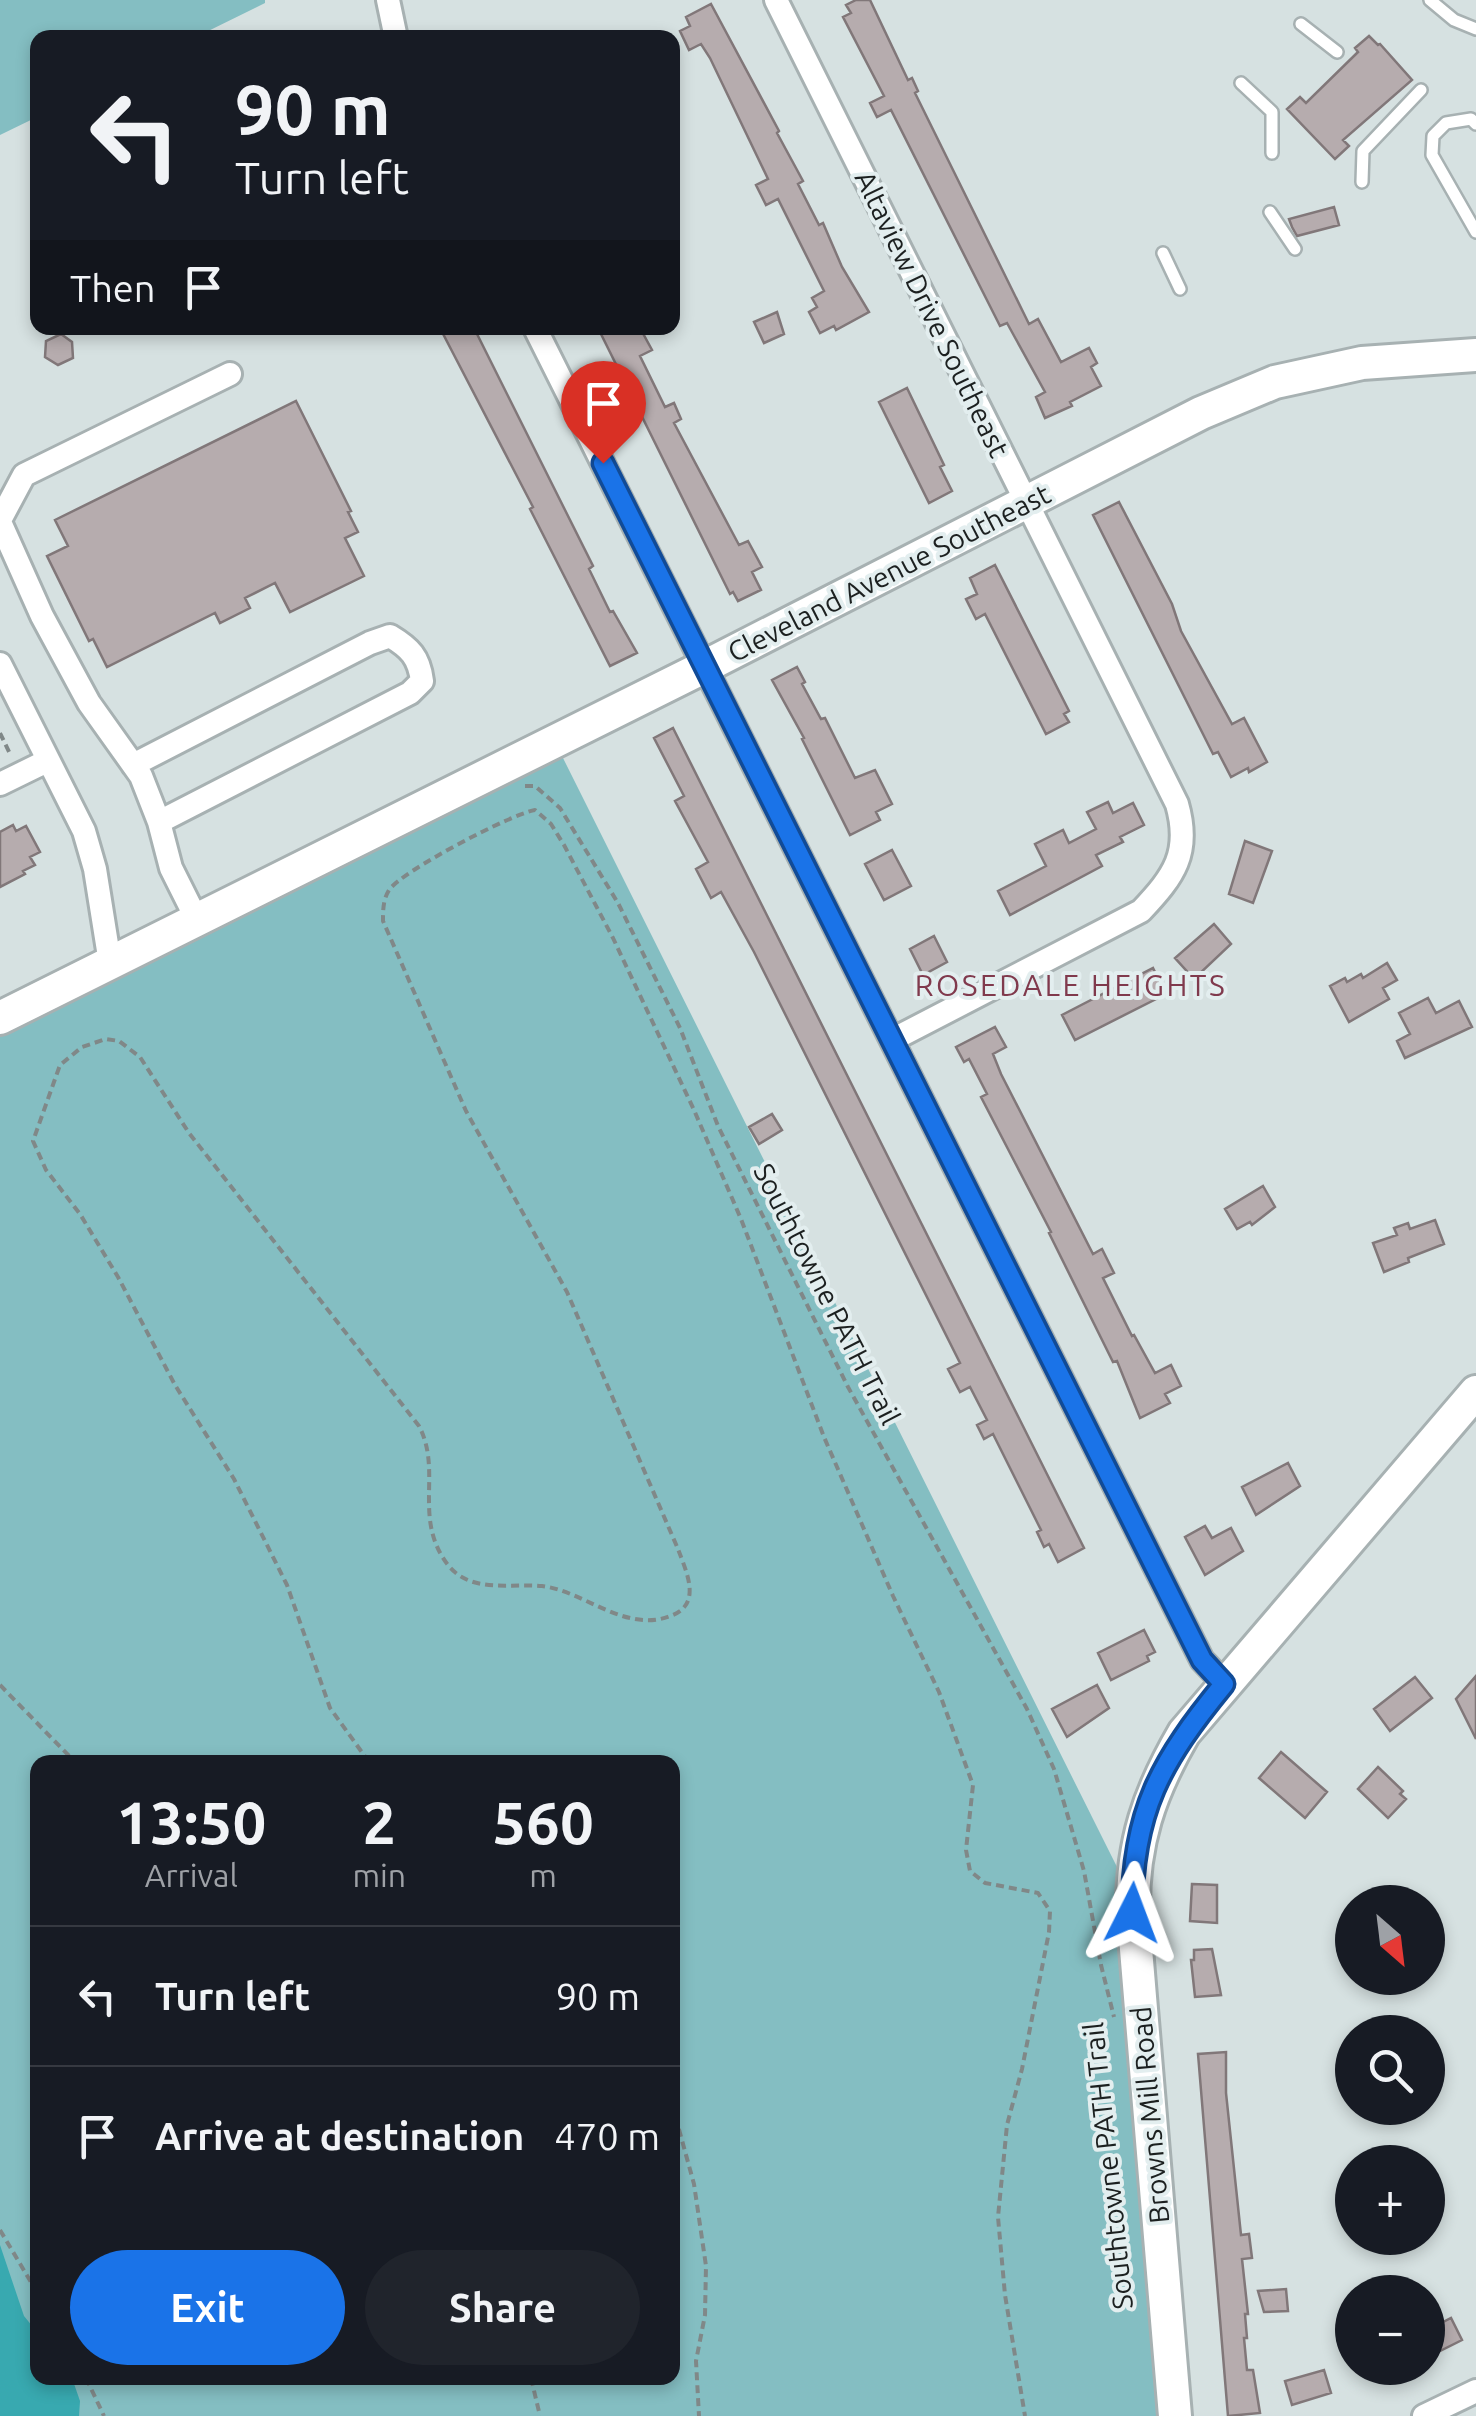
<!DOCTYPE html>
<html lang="en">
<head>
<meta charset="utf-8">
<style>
  body { margin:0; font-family:Ubuntu,sans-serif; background:#20242c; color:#f1f3f6; height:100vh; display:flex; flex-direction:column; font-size:38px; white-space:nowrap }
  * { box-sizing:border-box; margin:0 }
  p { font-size:32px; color:#9ea1a6 }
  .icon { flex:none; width:55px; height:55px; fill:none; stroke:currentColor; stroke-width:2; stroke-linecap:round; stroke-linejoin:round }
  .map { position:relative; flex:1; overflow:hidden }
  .panel { position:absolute; left:30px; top:1755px; width:650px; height:630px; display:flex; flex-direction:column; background:#171b24; border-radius:20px; box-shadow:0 5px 15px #0003 }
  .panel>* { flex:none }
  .banner { position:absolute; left:30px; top:30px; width:650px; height:305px; border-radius:20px; box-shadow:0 5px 15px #0003; background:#171b24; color:#f1f3f6; overflow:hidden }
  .needle { width:65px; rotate:152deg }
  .buttons { position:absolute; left:1335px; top:1885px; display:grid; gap:20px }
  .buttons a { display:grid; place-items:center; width:110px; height:110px; border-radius:50%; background:#171b24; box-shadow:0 5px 15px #0003; font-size:50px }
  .pin { position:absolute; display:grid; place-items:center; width:85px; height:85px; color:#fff; margin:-102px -42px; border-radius:50% 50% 50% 0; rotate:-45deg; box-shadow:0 0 10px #0007 }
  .pin .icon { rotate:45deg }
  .me { position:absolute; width:110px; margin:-55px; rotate:3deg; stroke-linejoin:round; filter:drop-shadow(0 0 8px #0008) }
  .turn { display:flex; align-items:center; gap:35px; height:210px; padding:0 40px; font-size:45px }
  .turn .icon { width:130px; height:130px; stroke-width:2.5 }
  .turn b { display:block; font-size:70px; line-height:85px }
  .then { display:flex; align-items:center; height:95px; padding:0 40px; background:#0003; gap:20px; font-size:38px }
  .eta { display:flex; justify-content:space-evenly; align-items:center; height:170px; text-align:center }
  .eta b { font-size:60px; font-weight:700; line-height:70px }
  .primary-button { display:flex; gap:20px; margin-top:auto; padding:20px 40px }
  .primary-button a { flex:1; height:115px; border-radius:60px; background:#1a73e8; color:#fff; font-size:40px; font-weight:700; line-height:115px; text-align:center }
  .primary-button a+a { background:#20242c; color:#f1f3f6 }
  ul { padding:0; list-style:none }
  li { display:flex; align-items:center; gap:30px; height:140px; padding:0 40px; border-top:2px solid #363941 }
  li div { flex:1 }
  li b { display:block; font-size:38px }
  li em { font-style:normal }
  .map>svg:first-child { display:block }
</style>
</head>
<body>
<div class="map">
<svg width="1476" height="2416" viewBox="0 0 1476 2416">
  <rect width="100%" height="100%" fill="#d6e1e1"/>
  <path fill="#84bec2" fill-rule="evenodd" d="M0 0H265V3L196 37 38 38 37 117 0 135Z
    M560 752 1129 1891 1172 2416H0V1009ZM38 1762H672V2378H38Z"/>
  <path fill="#38a9b0" d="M0 2245 24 2316 37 2332 38 2378H72L80 2401 79 2416H0Z"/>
  <path fill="#b6acae" stroke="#817779" stroke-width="2.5" d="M856 0H870L908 80 912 78 918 91 915 93 1029 324 1038 319 1061 362 1089 348 1097 363 1091 367 1101 386 1070 402 1072 406 1045 418 1036 397 1045 392 1007 323 1000 326 891 110 877 117 870 103 884 96 843 17 851 13 846 5Z
    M711 4 779 131 777 133 803 181 798 184 819 225 823 223 842 267 869 312 836 330 834 326 820 333 809 312 817 307 812 298 824 291 778 199 766 205 756 185 768 179 710 58 701 44 689 50 680 31 690 26 686 17Z
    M1369 36 1378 45 1380 44 1412 80 1343 140 1349 146 1335 159 1287 109 1300 97 1306 103 1358 52 1355 48Z
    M1334 207 1339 225 1297 236 1292 227 1289 219Z
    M777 312 784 334 764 343 754 322Z
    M440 328H474L593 566 589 569 610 612 613 611 637 653 610 666 530 509 533 507Z
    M598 328H640L652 350 640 356 665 407 674 403 681 419 674 423 739 545 748 541 762 567 752 572 761 590 738 601 733 592 730 594Z
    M61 334 72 342 73 358 58 365 45 357 46 341Z
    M907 388 944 465 940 467 952 491 929 503 879 402Z
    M296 401 351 511 348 512 358 532 345 538 364 576 290 612 275 583 245 598 250 608 220 623 215 613 107 667 93 639 89 641 47 556 68 546 55 520Z
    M1119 502 1172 604 1181 631 1232 724 1244 718 1267 762 1249 772 1248 768 1231 777 1218 752 1213 754 1093 515Z
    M995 565 1069 711 1064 714 1069 722 1046 734 985 614 976 619 966 599 977 594 970 578Z
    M797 667 805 682 802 684 821 719 825 718 855 778 875 770 892 804 876 812 880 820 850 835 802 739 804 738 772 680Z
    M673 728 1084 1548 1058 1562 1049 1544 1044 1547 1037 1532 1041 1530 993 1434 984 1439 977 1425 987 1420 970 1387 960 1392 948 1369 960 1363 754 952 721 892 711 898 696 869 708 862 675 801 684 796 654 738Z
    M1108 802 1113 813 1133 803 1144 825 1120 837 1123 842 1096 855 1102 866 1010 915 998 891 1046 866 1035 844 1063 830 1069 843 1096 829 1087 812Z
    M13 825 16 831 26 826 40 852 30 857 35 865 23 871 25 874 0 887V832Z
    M1245 841 1272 851 1253 903 1229 894Z
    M892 850 911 886 884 900 865 864Z
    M1214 924 1231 944 1194 979 1175 958Z
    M934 936 947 962 923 975 910 949Z
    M1387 963 1397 980 1383 988 1389 999 1349 1022 1330 986 1345 978 1347 982 1361 974 1363 978Z
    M1153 968 1166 994 1075 1040 1062 1015Z
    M1428 998 1436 1013 1459 1001 1472 1027 1405 1058 1397 1041 1410 1034 1399 1013Z
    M995 1027 1006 1047 993 1054 1001 1074 1093 1254 1102 1249 1114 1273 1103 1278 1132 1336 1134 1335 1155 1373 1171 1365 1181 1386 1165 1394 1170 1403 1140 1418 1117 1361 1113 1362 1049 1233 1051 1232 981 1097 987 1094 969 1059 964 1062 956 1047Z
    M772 1114 782 1130 759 1144 749 1127Z
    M1263 1186 1275 1207 1252 1225 1250 1222 1237 1229 1225 1209Z
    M1435 1220 1444 1244 1408 1258 1409 1262 1384 1272 1373 1243 1397 1235 1394 1228 1408 1223 1410 1229Z
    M1288 1463 1300 1486 1256 1515 1242 1487Z
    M1205 1526 1212 1538 1231 1528 1243 1551 1205 1575 1185 1537Z
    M1144 1630 1155 1652 1147 1656 1149 1661 1111 1680 1098 1653Z
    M1476 1676V1739L1456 1699Z
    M1415 1677 1432 1698 1390 1731 1374 1709Z
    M1097 1685 1109 1708 1067 1737 1052 1709Z
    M1281 1752 1327 1792 1305 1818 1259 1778Z
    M1378 1767 1403 1791 1400 1794 1406 1799 1388 1818 1358 1789Z
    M1192 1884 1217 1885V1923L1190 1921Z
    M1212 1949 1221 1995 1195 1997 1191 1960H1194V1950Z
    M1226 2052V2093L1241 2235 1249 2234 1252 2258 1242 2259 1248 2314H1245L1247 2338H1244L1247 2370H1253L1260 2413 1228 2416 1198 2054Z
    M1286 2289 1288 2311 1264 2312 1258 2291Z
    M1428 2296 1441 2323 1451 2318 1462 2340 1428 2357Z
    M1324 2370 1331 2393 1292 2405 1285 2381Z"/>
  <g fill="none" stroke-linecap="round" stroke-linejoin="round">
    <defs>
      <path id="lane" d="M1430 0 1454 20 1476 29
        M1301 24 1337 52
        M1241 83 1272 112V153
        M1476 124 1471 119 1446 123 1433 136 1432 155 1476 232
        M1362 182 1363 151 1421 90
        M1270 212 1295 249
        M1163 253 1180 289"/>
      <path id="street" d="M388 0 396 38
        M776 0 1177 804C1191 853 1174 876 1141 911L892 1040
        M535 328 1202 1660 1225 1684
        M0 520 24 475 230 374
        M0 522 42 616 89 703 141 776 159 822 171 868 197 920
        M0 664 84 831 95 869 110 963
        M133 765 370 643 390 636C410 648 419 657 422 681L410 693 159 822
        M0 784 47 761
        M1424 2416 1476 2391"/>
      <path id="secondary" d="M0 1018 704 667 1201 413 1275 382 1362 363 1476 355
        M1175 2416 1133 1913C1132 1843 1149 1793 1184 1733L1476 1392"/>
    </defs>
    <use href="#lane" stroke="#a7b1b2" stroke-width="16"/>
    <use href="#street" stroke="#a7b1b2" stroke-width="28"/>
    <use href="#secondary" stroke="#a7b1b2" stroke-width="38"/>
    <path stroke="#808888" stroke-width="4" stroke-dasharray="8 5" stroke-linecap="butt" d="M0 733 11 756
      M525 786H535L560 808 618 903 680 1028 718 1126 848 1387 1027 1709 1054 1769 1084 1871 1101 1965 1114 2017
      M0 1685 75 1762
      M369 1762 330 1708 287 1585 234 1479 175 1385 118 1277 80 1214 46 1170 33 1141 60 1065 82 1047 106 1039 119 1041 140 1057 189 1133 419 1426C443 1472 412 1518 448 1565 471 1594 510 1583 542 1586 585 1591 626 1635 673 1615 702 1603 686 1571 678 1549L567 1292 466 1111 383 921C383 910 383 900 389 890 402 871 511 814 535 810L551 824 564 845 613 938 694 1110 741 1219 824 1437 893 1596 939 1692 973 1785 966 1850 970 1871 985 1883 1038 1893 1050 1911 1049 1932 1022 2069 1007 2125 998 2217 1005 2295 1025 2416
      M672 2104 694 2184 706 2266 705 2315 696 2361 699 2416
      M0 2230 38 2294
      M86 2378 104 2416
      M531 2378 540 2416"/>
    <use href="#lane" stroke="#fff" stroke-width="11"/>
    <use href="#street" stroke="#fff" stroke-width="22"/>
    <use href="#secondary" stroke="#fff" stroke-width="32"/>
  </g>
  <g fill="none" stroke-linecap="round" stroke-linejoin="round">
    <defs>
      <path id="route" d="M603 463 1202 1660 1224 1684C1161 1761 1132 1811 1132 1913"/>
    </defs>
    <use href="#route" stroke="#114b97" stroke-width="25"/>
    <use href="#route" stroke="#1a73e8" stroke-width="18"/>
  </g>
  <g text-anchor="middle" stroke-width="8" stroke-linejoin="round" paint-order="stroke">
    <g font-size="28" fill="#1c2020" stroke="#e3eeef">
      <text transform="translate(932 314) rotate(64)" y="10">Altaview Drive Southeast</text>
      <text transform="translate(889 573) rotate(-27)" y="10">Cleveland Avenue Southeast</text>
      <text transform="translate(827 1294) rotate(63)" y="10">Southtowne PATH Trail</text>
      <text transform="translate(1150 2115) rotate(-95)" y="10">Browns Mill Road</text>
      <text transform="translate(1108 2166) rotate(-96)" y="10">Southtowne PATH Trail</text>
    </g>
    <g font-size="30" letter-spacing="2.5" fill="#803a4d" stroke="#e3eeef">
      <text x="1071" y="996">ROSEDALE HEIGHTS</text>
    </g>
  </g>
</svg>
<div class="buttons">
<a><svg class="needle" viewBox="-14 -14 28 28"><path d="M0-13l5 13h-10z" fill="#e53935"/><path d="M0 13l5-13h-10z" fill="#9ea1a6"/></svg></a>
<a><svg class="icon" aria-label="search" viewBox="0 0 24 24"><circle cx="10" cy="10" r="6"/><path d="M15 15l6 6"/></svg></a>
<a>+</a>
<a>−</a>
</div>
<div class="pin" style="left:603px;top:463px;background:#d93025"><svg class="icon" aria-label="arrive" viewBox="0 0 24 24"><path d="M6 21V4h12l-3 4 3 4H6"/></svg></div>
<svg class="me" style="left:1132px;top:1913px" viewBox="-20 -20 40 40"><path d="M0-17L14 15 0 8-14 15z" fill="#1a73e8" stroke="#fff" stroke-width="4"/></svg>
<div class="banner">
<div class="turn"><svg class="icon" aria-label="left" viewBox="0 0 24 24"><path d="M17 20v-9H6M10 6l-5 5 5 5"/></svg><div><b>90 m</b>Turn left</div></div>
<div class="then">Then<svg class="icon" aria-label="arrive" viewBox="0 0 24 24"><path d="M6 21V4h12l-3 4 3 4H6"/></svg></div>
</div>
<section class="panel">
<div class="eta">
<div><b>13:50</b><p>Arrival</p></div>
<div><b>2</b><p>min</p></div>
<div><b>560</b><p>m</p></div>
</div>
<ul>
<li><svg class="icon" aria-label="left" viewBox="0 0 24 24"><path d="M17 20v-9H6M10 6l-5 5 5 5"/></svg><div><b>Turn left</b></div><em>90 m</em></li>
<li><svg class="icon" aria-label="arrive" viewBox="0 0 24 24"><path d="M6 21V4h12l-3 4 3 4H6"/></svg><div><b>Arrive at destination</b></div><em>470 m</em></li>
</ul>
<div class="primary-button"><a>Exit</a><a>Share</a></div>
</section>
</div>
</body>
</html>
